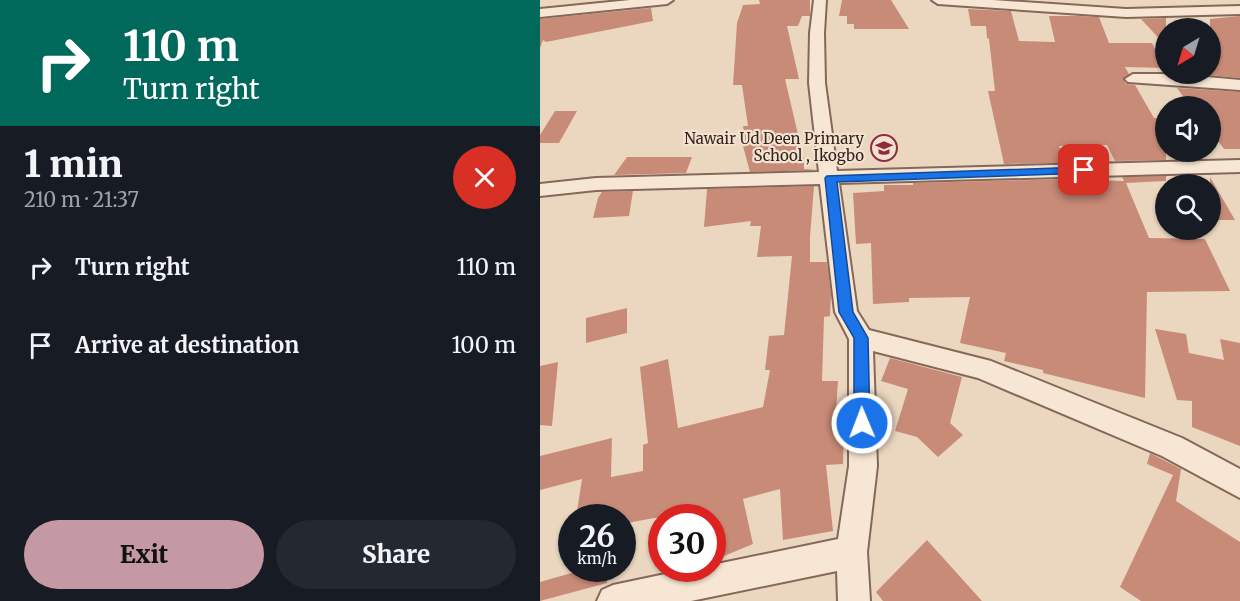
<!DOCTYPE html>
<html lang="en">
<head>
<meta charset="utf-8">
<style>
  body { margin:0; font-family:Merriweather,serif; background:#242831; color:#f1f3f6; height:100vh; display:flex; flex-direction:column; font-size:22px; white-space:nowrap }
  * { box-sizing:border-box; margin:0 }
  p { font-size:20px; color:#9ea1a6 }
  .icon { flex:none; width:33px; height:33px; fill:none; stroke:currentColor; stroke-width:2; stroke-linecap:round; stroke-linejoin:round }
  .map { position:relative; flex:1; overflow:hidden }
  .sheet { display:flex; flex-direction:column; background:#171b24; width:540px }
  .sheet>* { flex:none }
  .top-card { background:#00695c; color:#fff; overflow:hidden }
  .needle { width:39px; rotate:218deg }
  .fabs { position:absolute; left:615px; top:18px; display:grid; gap:12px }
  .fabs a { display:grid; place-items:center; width:66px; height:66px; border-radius:50%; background:#171b24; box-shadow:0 2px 4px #0004; font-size:30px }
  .speed { position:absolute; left:18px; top:504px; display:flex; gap:12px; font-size:30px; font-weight:700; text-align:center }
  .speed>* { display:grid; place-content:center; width:78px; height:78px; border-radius:50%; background:#171b24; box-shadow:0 2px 4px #0004; line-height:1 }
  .speed small { font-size:15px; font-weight:400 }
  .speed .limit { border:9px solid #d22; background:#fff; color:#111 }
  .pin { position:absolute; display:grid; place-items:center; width:51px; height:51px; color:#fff; margin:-26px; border-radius:12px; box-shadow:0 3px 9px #0006 }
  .me { position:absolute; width:66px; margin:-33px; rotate:359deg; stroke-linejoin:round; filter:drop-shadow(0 0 4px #0008) }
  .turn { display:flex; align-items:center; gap:21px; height:126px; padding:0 24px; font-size:27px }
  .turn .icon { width:78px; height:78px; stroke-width:2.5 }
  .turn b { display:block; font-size:42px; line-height:51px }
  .round { display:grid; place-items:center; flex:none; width:63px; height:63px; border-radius:32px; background:#242831 }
  .headline { display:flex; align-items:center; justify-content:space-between; height:102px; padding:0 24px }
  h1 { font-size:36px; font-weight:800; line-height:45px }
  .cta { display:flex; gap:12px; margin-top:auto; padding:12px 24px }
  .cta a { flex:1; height:69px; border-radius:36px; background:#c599a4; color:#111; font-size:24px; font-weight:800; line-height:69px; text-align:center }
  .cta a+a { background:#242831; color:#f1f3f6 }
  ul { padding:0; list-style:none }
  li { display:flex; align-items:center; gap:18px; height:78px; padding:0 24px }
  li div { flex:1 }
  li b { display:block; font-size:22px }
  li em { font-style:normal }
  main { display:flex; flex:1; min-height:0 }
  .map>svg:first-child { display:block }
</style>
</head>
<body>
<main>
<section class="sheet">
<div class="top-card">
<div class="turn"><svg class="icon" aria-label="right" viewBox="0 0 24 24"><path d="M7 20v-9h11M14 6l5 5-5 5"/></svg><div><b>110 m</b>Turn right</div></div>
</div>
<div class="headline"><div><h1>1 min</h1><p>210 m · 21:37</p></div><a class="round" style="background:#d93025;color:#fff"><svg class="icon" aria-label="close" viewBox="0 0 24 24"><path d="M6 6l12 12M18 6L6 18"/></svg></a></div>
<ul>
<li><svg class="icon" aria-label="right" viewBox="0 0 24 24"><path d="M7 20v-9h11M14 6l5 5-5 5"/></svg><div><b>Turn right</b></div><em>110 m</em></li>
<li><svg class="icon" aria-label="arrive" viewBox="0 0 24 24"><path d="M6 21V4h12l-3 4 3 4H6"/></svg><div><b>Arrive at destination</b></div><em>100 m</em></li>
</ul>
<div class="cta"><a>Exit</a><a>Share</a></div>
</section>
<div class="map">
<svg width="700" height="601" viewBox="0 0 700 601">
  <rect width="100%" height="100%" fill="#ebd7c0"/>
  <path fill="#c88b78" d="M219 0H270V16H262L258 26H247L259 79H245L264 160V169L276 170 210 172 203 146H206L203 126H208L202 85H193L197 23 203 5 220 4Z
    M302 0H351L369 29H314V24H307V16H299Z
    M111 8 113 21 6 42 3 40 0 48V19Z
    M428 9 471 11 479 41 515 42 509 16H539L559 17 569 43H612L625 68 585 67 589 74 583 79 586 84 595 85 614 118H617L626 132V160L575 161 567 145 519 146 525 163 464 164 448 91H455L449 39 447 38 446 26H431Z
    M700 16V78L670 75V19Z
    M626 18V46L601 19Z
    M637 88 700 92V149H684L670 130V106H650Z
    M15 111H37L19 143H0V135Z
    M87 157H152L146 173 74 175Z
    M626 176V181L586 183 609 238 665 239 690 291 607 292 605 398 503 373V370L464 361 466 353 420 343 430 297 369 298V302L333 304 331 243 316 244 313 193 344 191V185H373V183L531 179 584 181 582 177Z
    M670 177 695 220H670Z
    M274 186 270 237V262H287L291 294 290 316 284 317 282 381H298L295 427H304L303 464 286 465 293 531 243 540 240 489 203 499 213 544 172 561V518H114L82 524V518H36L42 479 0 490V456L72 438 71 477 103 471V445L108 443 100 367 128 359 138 428 223 407 230 370H225L229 336 244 335 252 256 217 257 221 226H210L211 221 164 227 167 189Z
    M93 191 89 216 53 218 58 198 62 192Z
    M87 308V333L46 343V318Z
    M615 329 646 334 649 353 684 360 680 339 700 343V446L652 427V401L637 400Z
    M350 358 422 377 410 423 423 435 398 457 377 437 355 431 368 389 341 381Z
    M18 362 12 426 0 425V366Z
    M610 453 641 469 636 501 700 542V601H601L580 587 633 475 607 464Z
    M387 540 442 601H343L336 592Z
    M49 568H68L67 583 0 601V582Z"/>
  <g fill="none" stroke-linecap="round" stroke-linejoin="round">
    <defs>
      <path id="street" d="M90 0H133L127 4 0 17V9Z
        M274 0H286L284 33 285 83 297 171 700 160V172L299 183 317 311 329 330 451 361 642 438 700 469V498L622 456 438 378 333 351 337 466 327 552 330 601H298L297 571 151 601H57L62 590 73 585 154 568H172V565L298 539 309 466V339L295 312 280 184 56 190 0 196V184L56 178 279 172 269 83 270 33Z
        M392 0H453L586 9 700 6V14L586 17 398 4Z
        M593 74H634L700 80V90L588 82 585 79Z"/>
    </defs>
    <use href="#street" stroke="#846859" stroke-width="4"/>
    <use href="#street" fill="#f7e6d3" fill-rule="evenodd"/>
  </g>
  <path fill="#1a73e8" stroke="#114b97" stroke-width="1.5" d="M544 167 548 168V173L297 182 313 312 328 338 330 423 328 429 322 431 316 429 314 423V338L299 312 285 178 287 176Z"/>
  <defs>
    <symbol id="school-ring" viewBox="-11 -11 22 22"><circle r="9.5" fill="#f3e2d0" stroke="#8f2c3f" stroke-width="1.5"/><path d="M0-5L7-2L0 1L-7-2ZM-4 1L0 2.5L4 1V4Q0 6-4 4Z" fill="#8f2c3f"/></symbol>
  </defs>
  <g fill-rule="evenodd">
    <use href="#school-ring" x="329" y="133" width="30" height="30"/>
  </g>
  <g text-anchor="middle" stroke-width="4.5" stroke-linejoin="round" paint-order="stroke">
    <g font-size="15" fill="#34241d" stroke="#f3e2d0" text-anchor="end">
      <text x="324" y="144">Nawair Ud Deen Primary<tspan x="324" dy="17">School , Ikogbo</tspan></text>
    </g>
  </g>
</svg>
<div class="fabs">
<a><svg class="needle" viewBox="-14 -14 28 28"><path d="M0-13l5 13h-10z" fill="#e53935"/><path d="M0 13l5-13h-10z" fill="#9ea1a6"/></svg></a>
<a><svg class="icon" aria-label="sound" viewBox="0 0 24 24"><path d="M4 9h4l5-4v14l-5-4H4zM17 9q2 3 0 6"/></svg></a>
<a><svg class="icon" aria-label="search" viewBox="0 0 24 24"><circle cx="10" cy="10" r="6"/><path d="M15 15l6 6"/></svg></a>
</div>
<div class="speed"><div>26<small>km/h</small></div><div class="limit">30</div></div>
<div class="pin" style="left:544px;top:170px;background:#d93025"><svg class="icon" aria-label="arrive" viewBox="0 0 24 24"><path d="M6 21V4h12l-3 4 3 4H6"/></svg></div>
<svg class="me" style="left:322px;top:423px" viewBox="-20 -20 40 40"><circle r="17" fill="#1a73e8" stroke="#fff" stroke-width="3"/><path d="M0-11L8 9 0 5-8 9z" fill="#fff"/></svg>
</div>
</main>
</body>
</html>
